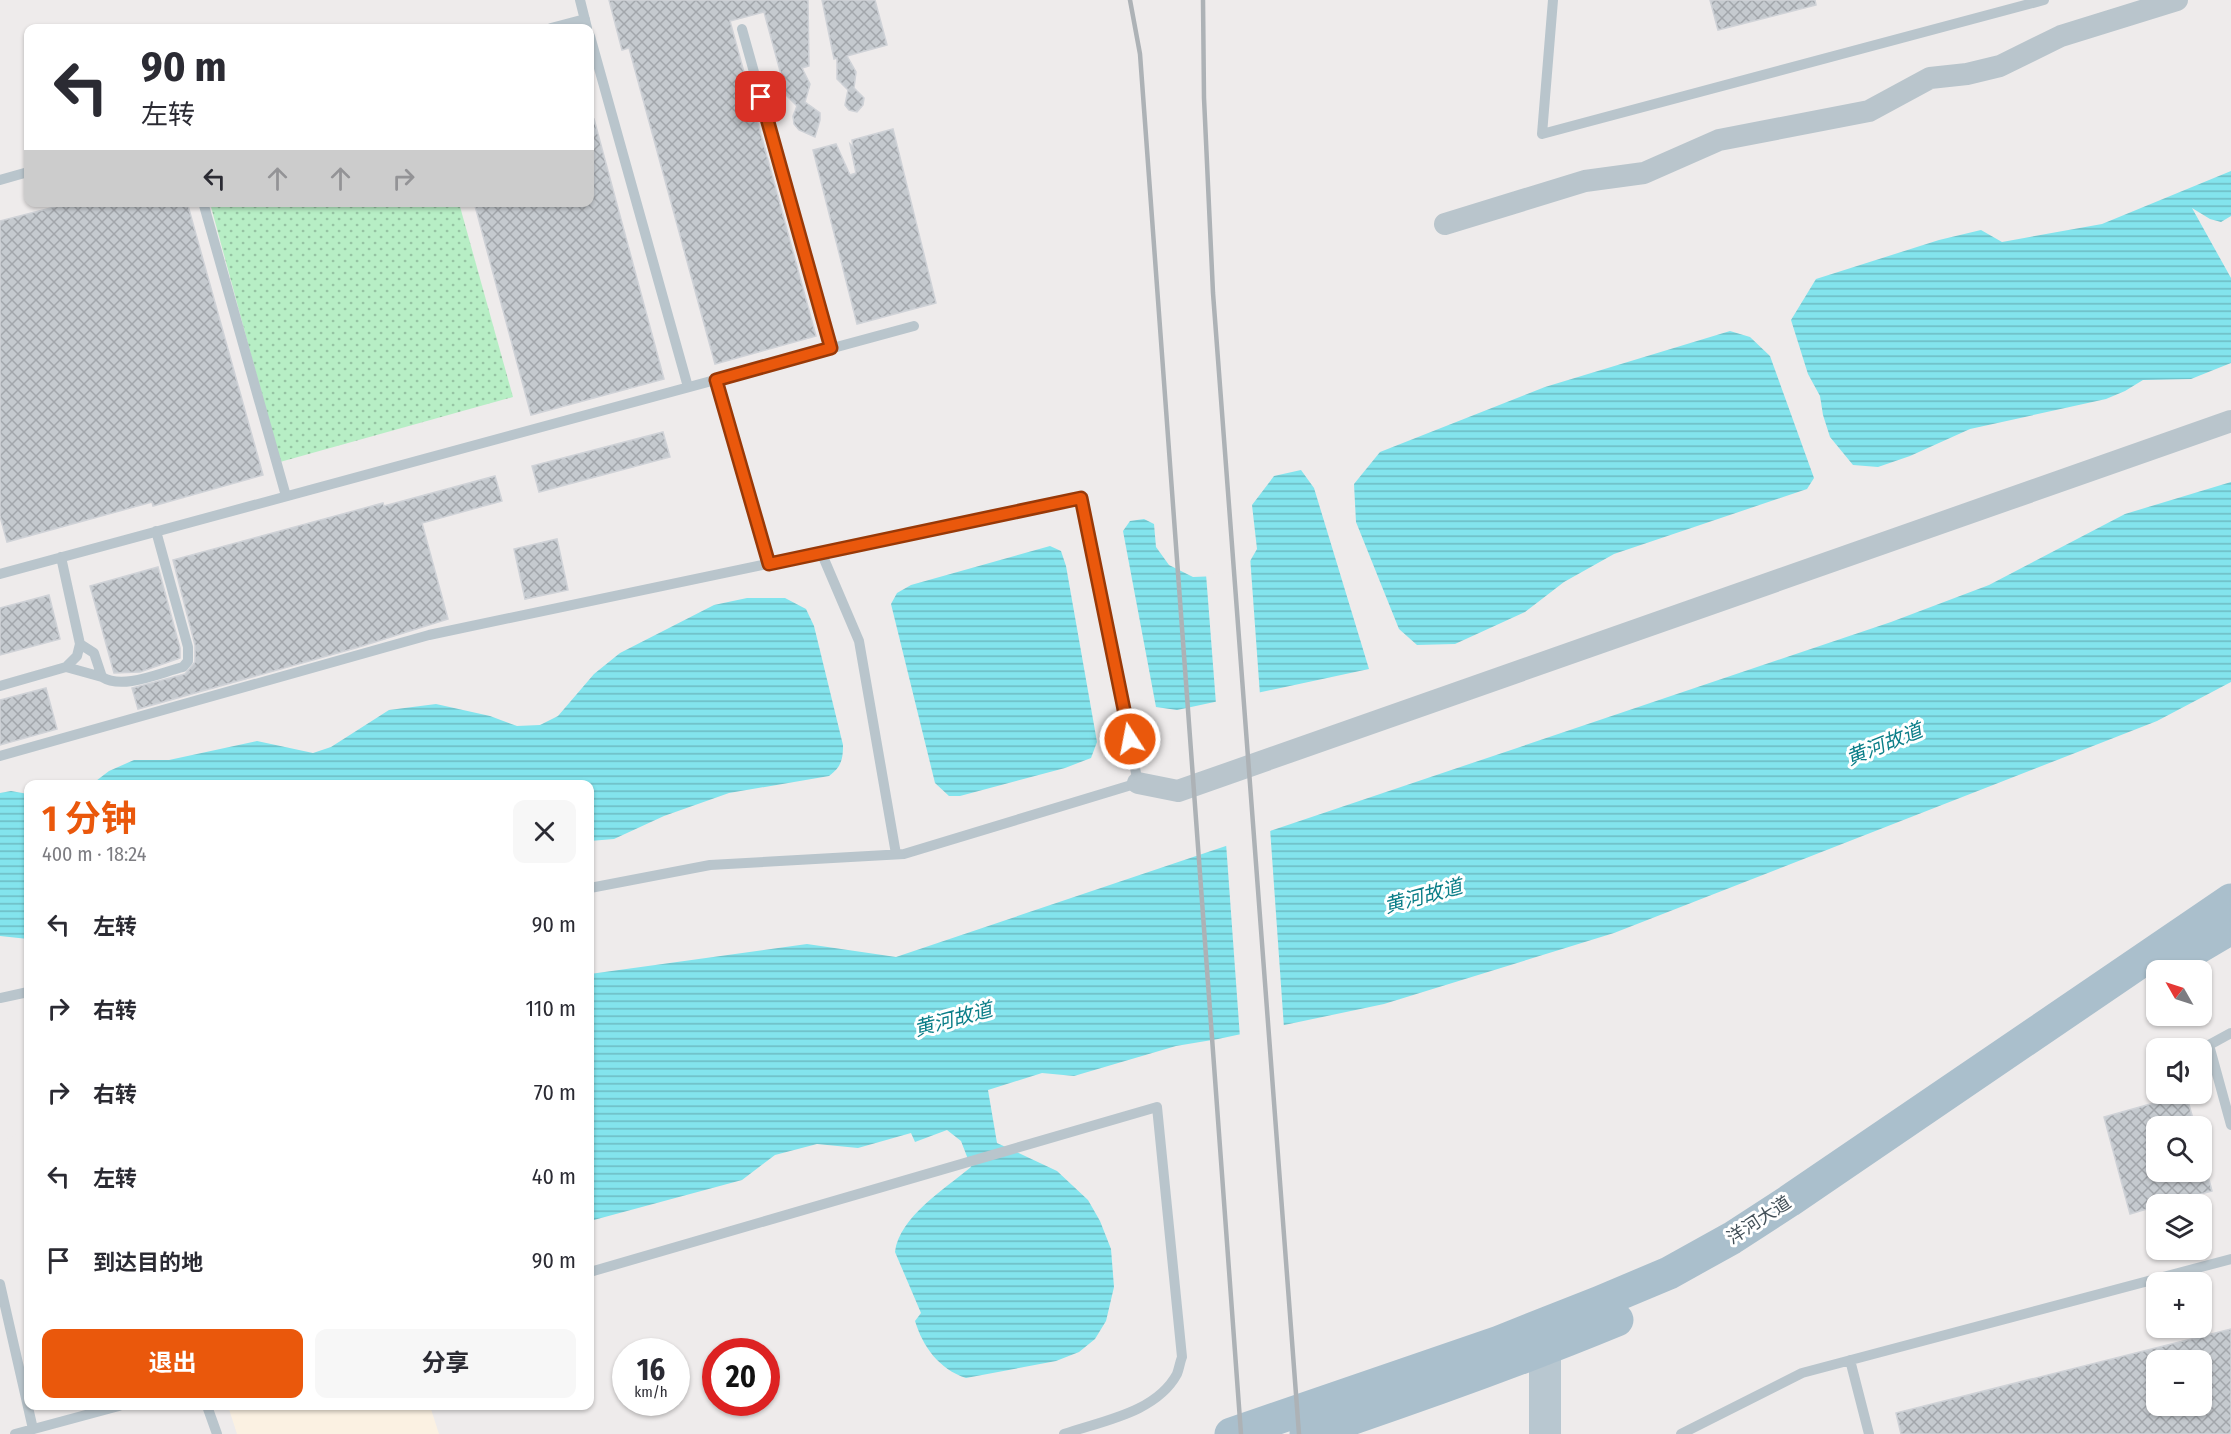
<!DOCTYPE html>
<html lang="zh">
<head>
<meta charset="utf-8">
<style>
  body { margin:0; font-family:"Fira Sans Condensed","Noto Sans SC",sans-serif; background:#f7f7f7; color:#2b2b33; height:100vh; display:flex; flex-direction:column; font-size:22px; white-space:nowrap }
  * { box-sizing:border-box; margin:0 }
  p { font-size:20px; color:#7c7c81 }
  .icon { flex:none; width:33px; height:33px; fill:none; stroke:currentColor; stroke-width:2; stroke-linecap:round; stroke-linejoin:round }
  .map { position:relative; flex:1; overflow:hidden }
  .sheet { position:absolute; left:24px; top:780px; width:570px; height:630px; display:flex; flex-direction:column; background:#fff; border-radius:12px; box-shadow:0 2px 4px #0004 }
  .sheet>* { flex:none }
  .guide { position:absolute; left:24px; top:24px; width:570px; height:183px; border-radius:12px; box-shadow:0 2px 4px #0004; background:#fff; color:#2b2b33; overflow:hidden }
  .needle { width:39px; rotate:309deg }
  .buttons { position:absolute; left:2146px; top:960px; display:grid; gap:12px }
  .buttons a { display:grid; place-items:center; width:66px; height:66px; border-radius:12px; background:#fff; box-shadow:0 2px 4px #0004; font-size:30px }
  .speed { position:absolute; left:612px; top:1338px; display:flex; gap:12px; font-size:30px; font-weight:700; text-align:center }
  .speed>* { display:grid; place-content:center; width:78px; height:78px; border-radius:50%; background:#fff; box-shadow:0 2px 4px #0004; line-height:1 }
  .speed small { font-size:15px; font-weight:400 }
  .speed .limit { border:9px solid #d22; background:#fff; color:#111 }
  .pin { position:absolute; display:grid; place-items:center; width:51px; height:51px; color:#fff; margin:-26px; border-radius:12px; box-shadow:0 3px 9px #0006 }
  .me { position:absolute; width:66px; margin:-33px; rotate:349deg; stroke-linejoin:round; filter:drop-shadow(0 0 4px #0008) }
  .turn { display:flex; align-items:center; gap:21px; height:126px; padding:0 18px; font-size:27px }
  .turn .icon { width:78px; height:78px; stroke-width:2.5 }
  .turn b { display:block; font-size:42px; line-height:51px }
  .lanes { display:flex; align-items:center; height:57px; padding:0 18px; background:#0003; justify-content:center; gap:30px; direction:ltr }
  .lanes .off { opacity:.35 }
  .round { display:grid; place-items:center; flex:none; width:63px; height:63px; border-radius:12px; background:#f7f7f7 }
  .overview { display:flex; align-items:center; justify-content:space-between; height:102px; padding:0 18px }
  h1 { font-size:36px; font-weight:700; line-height:45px; color:#ea580c }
  .action { display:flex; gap:12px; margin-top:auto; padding:12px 18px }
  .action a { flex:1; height:69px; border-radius:12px; background:#ea580c; color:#fff; font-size:24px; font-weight:700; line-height:69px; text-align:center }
  .action a+a { background:#f7f7f7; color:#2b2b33 }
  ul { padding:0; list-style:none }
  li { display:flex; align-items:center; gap:18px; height:84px; padding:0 18px }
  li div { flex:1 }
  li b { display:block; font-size:22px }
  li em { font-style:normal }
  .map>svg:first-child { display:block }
</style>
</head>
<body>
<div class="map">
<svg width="2231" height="1434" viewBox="0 0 2231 1434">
  <defs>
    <pattern id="grass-dots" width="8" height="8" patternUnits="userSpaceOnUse" patternTransform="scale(1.5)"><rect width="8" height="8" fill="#b7eec5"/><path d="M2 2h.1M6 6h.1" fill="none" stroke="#96c3a3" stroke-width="1.8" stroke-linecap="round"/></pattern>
    <pattern id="water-rules" width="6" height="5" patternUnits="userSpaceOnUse" patternTransform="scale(1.5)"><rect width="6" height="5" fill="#83e4ed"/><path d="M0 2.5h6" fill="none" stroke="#6dbbc3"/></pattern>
    <pattern id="building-cross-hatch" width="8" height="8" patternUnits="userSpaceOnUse" patternTransform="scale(1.5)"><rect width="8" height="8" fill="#c5cacf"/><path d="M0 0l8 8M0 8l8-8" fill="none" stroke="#a2a6ab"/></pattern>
  </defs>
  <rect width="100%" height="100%" fill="#eeebeb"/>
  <path fill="#fbf1e2" d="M228 1406H430L439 1434H237Z"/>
  <path fill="url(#grass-dots)" d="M210 203H459L513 397 280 462Z"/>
  <path fill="url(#water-rules)" d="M2231 171V216L2221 222 2210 219 2192 208 2231 278V363L2191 379 2143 380 2125 391 2106 399 1970 429 1910 456 1878 467 1853 465 1830 437 1823 415 1820 396 1808 374 1791 320 1816 279 1939 240 1981 230 2002 242 2102 224Z
    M1730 331 1750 337 1770 356 1814 478 1807 489 1614 554 1564 582 1525 612 1455 644 1417 645 1399 629 1356 522 1354 484 1380 452 1545 387Z
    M1301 470 1314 488 1369 669 1177 710 1156 707 1123 531 1130 521 1144 519 1154 524 1156 547 1169 565 1193 577 1242 575 1257 549 1252 505 1274 476Z
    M2231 482V682L2157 721 1614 933 1384 1004 1218 1039 1176 1046 1074 1076 1042 1073 988 1090 997 1143 1057 1171 1088 1200 1100 1221 1111 1249 1114 1287 1106 1321 1095 1339 1079 1352 1056 1361 966 1378C939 1369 923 1347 915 1321L921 1313 895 1252C899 1217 946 1188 971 1167L961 1141 947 1130 915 1142 911 1133 858 1148 817 1144 775 1155 742 1180 590 1221V974L807 944 896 957 1891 622 1989 585 2125 514Z
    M1050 546 1061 551 1066 566 1097 742 1091 758 1065 768 960 796H949L935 783 891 604 897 593 911 585Z
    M747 598H785L806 609 814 626 843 745C843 760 841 767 829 776L729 793 664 816 614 839 590 841V784H92L109 771 134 760H169L257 741 313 753 331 747 389 710 436 704 490 716 517 726 540 725 558 716 594 674 620 653 714 605Z
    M11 791 28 794V939L0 936V793Z"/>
  <path fill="#eeebeb" d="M1250 556 1260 695 1216 704 1206 574 1241 572Z
    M1270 828 1284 1028 1240 1038 1226 843Z
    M23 1118 28 1142V1292L23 1287 0 1283V1141L15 1135Z"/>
  <path fill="url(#building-cross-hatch)" stroke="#cfd2d7" stroke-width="1.5" fill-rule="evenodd" d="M609 0H808L809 66 802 68 810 84 805 102 820 113V120L815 137 799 130 794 124 793 116 797 106 784 93 783 82 764 12 730 21 816 336 715 364 629 48 622 50Z
    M822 0H875L887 45 847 56 856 72 854 88 864 98 863 105 857 112 849 110 845 105 848 90 837 79V58L834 59Z
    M1710 0H1815L1816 5 1718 30Z
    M594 119 664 379 531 415 474 202H590V120Z
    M893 129 936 303 857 324 813 150 836 144 850 175 856 173 850 144 853 147 852 140Z
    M74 202H187L263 475 153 506 152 502 7 542 0 516V221Z
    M663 432 670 457 539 492 532 466Z
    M495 476 502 501 422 523 448 619 359 647 138 709 132 688 185 674 195 662V645L173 560 383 503 384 506Z
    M557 539 568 590 525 599 514 549Z
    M158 567 180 648V658L140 672 114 673 90 586Z
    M49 595 60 639 0 655V608Z
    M46 688 57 729 0 745V700Z
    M2186 1094 2195 1126H2157V1172H2207L2212 1191 2164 1204H2157V1206L2130 1214 2104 1117Z
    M2231 1329V1434H1901L1896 1413ZM2157 1360H2202V1406H2157Z"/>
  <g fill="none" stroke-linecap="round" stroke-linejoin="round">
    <path stroke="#b9c5cc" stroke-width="10" d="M580 0 587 28
      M1553 0 1542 134 2044 0
      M551 28 585 19
      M742 29 831 348
      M590 36 688 387
      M0 180 28 172
      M203 202 286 496
      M715 380 769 563
      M821 552 859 641 896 854
      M0 574 914 326
      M66 667 102 677 94 653 80 644
      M102 677C123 690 159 673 183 667L188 661V647L156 531
      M0 686 66 667 77 656 80 644 61 557
      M0 756 429 635 1081 498 1138 783 904 854 710 865 590 888
      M0 998 28 992
      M2231 1033 2209 1045 2231 1125
      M590 1272 1157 1107 1182 1357C1180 1362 1179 1369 1177 1374 1156 1413 1101 1421 1064 1434
      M0 1284 33 1429
      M1850 1360 1869 1434
      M207 1406 217 1434
      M15 1434 119 1406
      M1681 1434 1802 1373 2231 1259"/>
    <path stroke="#b9c5cc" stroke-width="22" d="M1445 224 1585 181 1644 173 1719 140 1869 111 1930 78 1967 74 2000 66 2061 36 2177 0
      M1138 783 1178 791 2231 421"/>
    <path stroke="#b8c7d0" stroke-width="32" d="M1545 1434V1350"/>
    <path stroke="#aabfcc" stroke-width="33" d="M2187 954 2231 928
      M1231 1434 1499 1342 1600 1302 1669 1273 1732 1238 1789 1201 2231 900
      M1306 1434C1411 1399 1515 1362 1617 1320"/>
    <path stroke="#adb2b6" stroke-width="4.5" d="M1130 0 1140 54 1241 1434
      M1203 0 1204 98 1213 293 1299 1434"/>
  </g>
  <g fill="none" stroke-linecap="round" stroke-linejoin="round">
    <defs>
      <path id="route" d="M761 97 831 348 716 380 769 564 1081 498 1130 739"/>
    </defs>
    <use href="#route" stroke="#983908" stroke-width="15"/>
    <use href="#route" stroke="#ea580c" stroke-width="10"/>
  </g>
  <g text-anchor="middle" stroke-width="6" stroke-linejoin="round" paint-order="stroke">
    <g font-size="18" fill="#445159" stroke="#fff">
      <text transform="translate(1759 1220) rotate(-33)" y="6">洋河大道</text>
    </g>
    <g font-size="20" font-style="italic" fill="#0b7e88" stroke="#fff">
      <text transform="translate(1884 744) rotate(-22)" y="7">黄河故道</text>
      <text transform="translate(1423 896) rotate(-15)" y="7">黄河故道</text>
      <text transform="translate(953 1019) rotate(-15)" y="7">黄河故道</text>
    </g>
  </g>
</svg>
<div class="buttons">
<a><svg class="needle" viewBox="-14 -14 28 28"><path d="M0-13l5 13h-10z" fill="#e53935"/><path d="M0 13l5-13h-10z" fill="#7c7c81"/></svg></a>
<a><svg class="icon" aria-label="sound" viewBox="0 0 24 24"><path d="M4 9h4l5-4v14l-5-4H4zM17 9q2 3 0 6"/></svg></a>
<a><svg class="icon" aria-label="search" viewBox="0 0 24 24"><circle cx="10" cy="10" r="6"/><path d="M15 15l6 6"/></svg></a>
<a><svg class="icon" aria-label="layers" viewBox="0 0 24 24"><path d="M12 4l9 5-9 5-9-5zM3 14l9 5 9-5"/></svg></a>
<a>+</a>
<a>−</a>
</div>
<div class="speed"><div>16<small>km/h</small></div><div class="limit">20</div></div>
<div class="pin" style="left:761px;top:97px;background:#d93025"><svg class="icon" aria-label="arrive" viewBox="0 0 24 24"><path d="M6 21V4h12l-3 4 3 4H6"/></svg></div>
<svg class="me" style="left:1130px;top:739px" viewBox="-20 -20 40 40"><circle r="17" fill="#ea580c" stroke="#fff" stroke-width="3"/><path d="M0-11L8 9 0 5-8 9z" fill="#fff"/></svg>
<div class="guide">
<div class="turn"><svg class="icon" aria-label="left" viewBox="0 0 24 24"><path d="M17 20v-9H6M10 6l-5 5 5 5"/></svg><div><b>90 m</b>左转</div></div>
<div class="lanes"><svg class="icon" aria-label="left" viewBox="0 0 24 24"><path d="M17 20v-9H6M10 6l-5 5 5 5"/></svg><svg class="icon off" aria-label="ahead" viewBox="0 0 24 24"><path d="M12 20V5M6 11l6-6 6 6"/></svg><svg class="icon off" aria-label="ahead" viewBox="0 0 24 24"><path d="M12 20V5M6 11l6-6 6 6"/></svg><svg class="icon off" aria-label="right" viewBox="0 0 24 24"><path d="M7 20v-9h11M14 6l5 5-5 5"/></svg></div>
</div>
<section class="sheet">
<div class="overview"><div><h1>1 分钟</h1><p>400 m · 18:24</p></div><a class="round"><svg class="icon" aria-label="close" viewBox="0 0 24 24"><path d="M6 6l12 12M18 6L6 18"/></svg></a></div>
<ul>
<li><svg class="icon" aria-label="left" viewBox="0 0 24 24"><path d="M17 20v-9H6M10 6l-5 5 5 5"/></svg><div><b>左转</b></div><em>90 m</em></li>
<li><svg class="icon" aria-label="right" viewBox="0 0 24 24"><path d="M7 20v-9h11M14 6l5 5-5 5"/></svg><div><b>右转</b></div><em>110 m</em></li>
<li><svg class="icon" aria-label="right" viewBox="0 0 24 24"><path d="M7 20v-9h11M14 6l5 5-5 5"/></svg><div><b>右转</b></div><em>70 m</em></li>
<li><svg class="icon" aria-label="left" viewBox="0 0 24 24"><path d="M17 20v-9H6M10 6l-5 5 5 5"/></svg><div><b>左转</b></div><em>40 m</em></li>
<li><svg class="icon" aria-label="arrive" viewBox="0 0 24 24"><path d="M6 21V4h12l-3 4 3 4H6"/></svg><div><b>到达目的地</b></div><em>90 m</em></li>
</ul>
<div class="action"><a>退出</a><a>分享</a></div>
</section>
</div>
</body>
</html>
